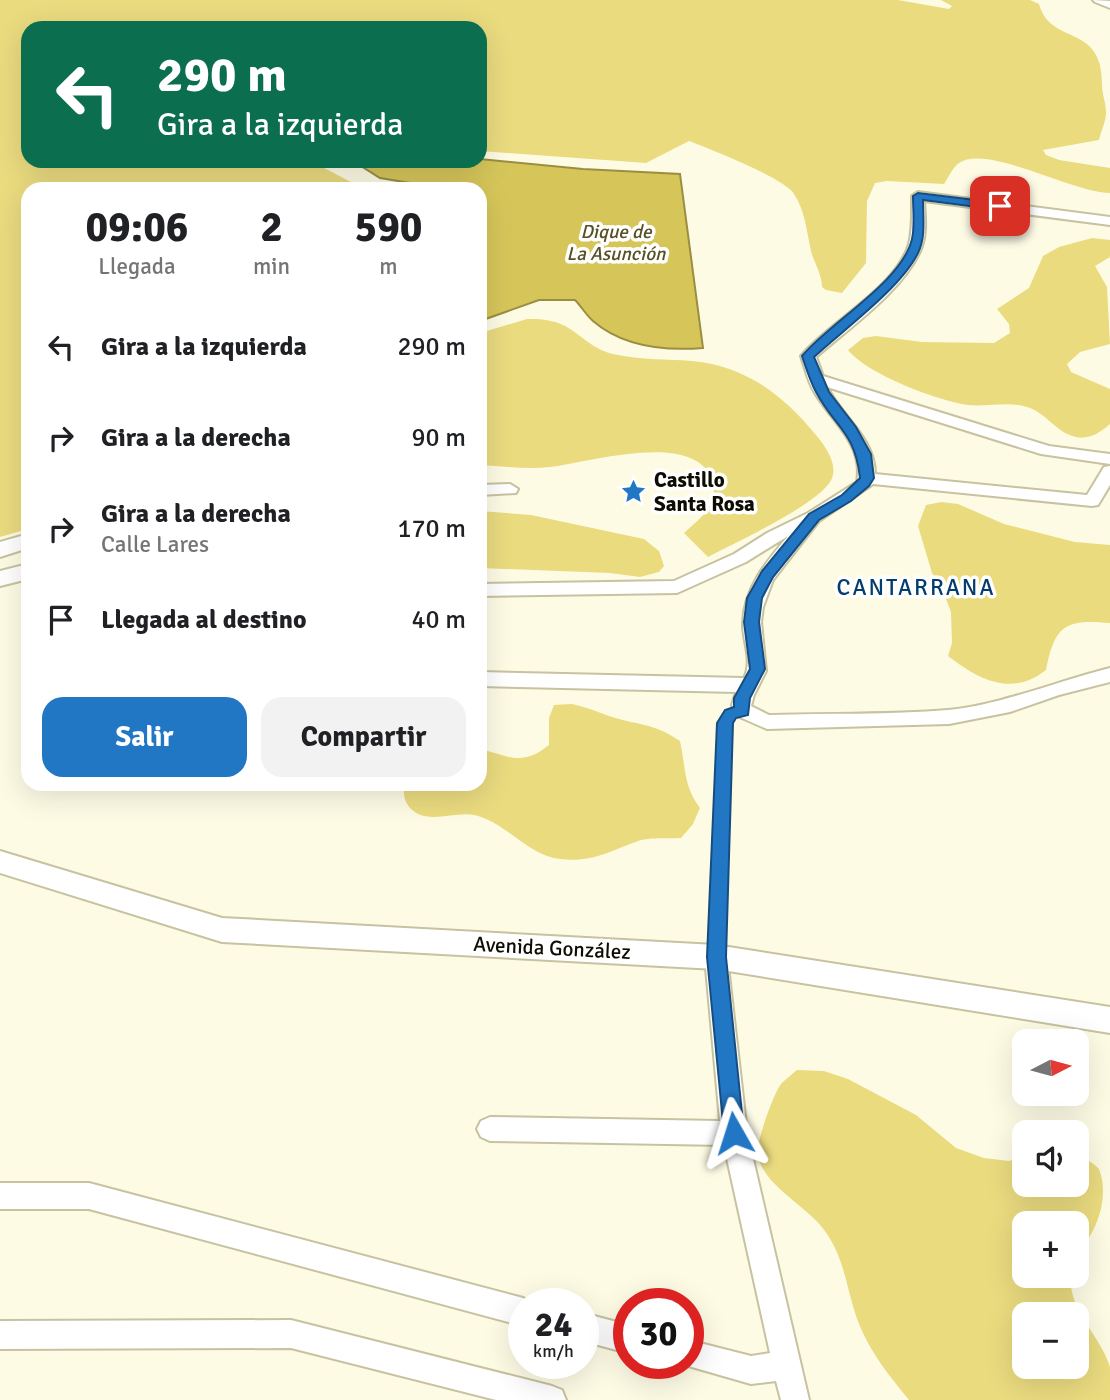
<!DOCTYPE html>
<html lang="es">
<head>
<meta charset="utf-8">
<style>
  body { margin:0; font-family:Signika,sans-serif; background:#f2f2f2; color:#202124; height:100vh; display:flex; flex-direction:column; font-size:26px; white-space:nowrap }
  * { box-sizing:border-box; margin:0 }
  p { font-size:23px; color:#757577 }
  .icon { flex:none; width:38px; height:38px; fill:none; stroke:currentColor; stroke-width:2; stroke-linecap:round; stroke-linejoin:round }
  .map { position:relative; flex:1; overflow:hidden }
  .details { position:absolute; left:21px; top:182px; width:466px; height:609px; display:flex; flex-direction:column; background:#fff; border-radius:21px; box-shadow:0 7px 28px #0002 }
  .details>* { flex:none }
  .banner { position:absolute; left:21px; top:21px; width:466px; height:147px; border-radius:21px; box-shadow:0 7px 28px #0002; background:#0b6e4f; color:#fff; overflow:hidden }
  .needle { width:46px; rotate:84deg }
  .buttons { position:absolute; left:1012px; top:1029px; display:grid; gap:14px }
  .buttons a { display:grid; place-items:center; width:77px; height:77px; border-radius:14px; background:#fff; box-shadow:0 7px 28px #0002; font-size:35px }
  .speed { position:absolute; left:508px; top:1288px; display:flex; gap:14px; font-size:35px; font-weight:700; text-align:center }
  .speed>* { display:grid; place-content:center; width:91px; height:91px; border-radius:50%; background:#fff; box-shadow:0 7px 28px #0002; line-height:1 }
  .speed small { font-size:18px; font-weight:400 }
  .speed .limit { border:10px solid #d22; background:#fff; color:#111 }
  .pin { position:absolute; display:grid; place-items:center; width:60px; height:60px; color:#fff; margin:-30px; border-radius:14px; box-shadow:0 4px 10px #0006 }
  .me { position:absolute; width:77px; margin:-38px; rotate:354deg; stroke-linejoin:round; filter:drop-shadow(0 0 5px #0008) }
  .turn { display:flex; align-items:center; gap:24px; height:147px; padding:0 21px; font-size:32px }
  .turn .icon { width:91px; height:91px; stroke-width:2.5 }
  .turn b { display:block; font-size:49px; line-height:60px }
  .eta { display:flex; justify-content:space-evenly; align-items:center; height:119px; text-align:center }
  .eta b { font-size:42px; font-weight:800; line-height:49px }
  .cta { display:flex; gap:14px; margin-top:auto; padding:14px 21px }
  .cta a { flex:1; height:80px; border-radius:21px; background:#2277c5; color:#fff; font-size:28px; font-weight:800; line-height:80px; text-align:center }
  .cta a+a { background:#f2f2f2; color:#202124 }
  ul { padding:0; list-style:none }
  li { display:flex; align-items:center; gap:21px; height:91px; padding:0 21px }
  li div { flex:1 }
  li b { display:block; font-size:26px }
  li em { font-style:normal }
  .map>svg:first-child { display:block }
</style>
</head>
<body>
<div class="map">
<svg width="1110" height="1400" viewBox="0 0 1110 1400">
  <rect width="100%" height="100%" fill="#fefbe5"/>
  <path fill="#eadb7f" fill-rule="evenodd" d="M0 0H898L949 9 952 6 941 0H1030L1039 4C1051 47 1103 22 1102 85 1102 94 1106 103 1106 113 1106 121 1101 131 1099 140L1043 150 1046 155 1059 160 1110 168V193C1073 193 987 144 959 163 953 167 948 178 944 184L887 181 875 183 867 201 866 263 842 293 826 290 822 287C822 274 814 263 811 251 807 233 805 210 794 194 784 178 710 149 689 141L646 163 480 151V28H28V161H311L364 189H28V529L0 537Z
    M1092 238 1110 240V257L1095 266 1107 287 1110 344 1080 352 1067 364 1071 372 1110 389V424C1101 432 1089 440 1076 437 1056 433 1047 413 1027 407 1008 401 988 407 968 405 938 401 867 374 848 350L863 338 876 336 922 342 994 343 1010 333 1009 324 997 309 1029 288 1043 256 1059 247Z
    M527 319C579 317 577 347 618 355 642 360 668 359 692 361 746 366 783 395 816 435 826 447 840 467 830 482 816 505 735 543 708 557L684 533C700 518 720 505 712 480 695 429 587 463 550 467 527 470 502 466 480 465V333Z
    M941 502 958 504 1004 524 1075 542 1110 545V623C1066 619 1055 624 1046 670 1012 697 979 680 948 656L952 643 951 612 941 586 932 573 918 526 926 505Z
    M480 511 531 515 644 539 659 551 664 566 659 572 640 577 610 573 480 568Z
    M572 704C591 708 608 717 627 721 650 726 660 728 680 741 686 768 683 785 700 808L693 824 681 838C667 839 650 837 638 841 610 851 592 863 560 859 527 855 506 822 474 815 455 811 427 825 411 809 404 802 403 793 404 784H480V749C510 756 521 767 549 745V718L554 705Z
    M797 1070 824 1071 848 1079 916 1115 956 1148 984 1158 1009 1161 1024 1156V1185H1076V1153C1083 1158 1093 1162 1099 1169 1110 1198 1097 1232 1076 1255V1223H1024V1276H1071C1067 1308 1102 1338 1110 1367 1110 1376 1110 1390 1110 1400H909C890 1377 870 1352 859 1324 847 1294 846 1262 827 1234 809 1206 763 1187 758 1155 756 1142 773 1095 781 1084 786 1079 792 1074 797 1070ZM1024 1314H1076V1367H1024Z"/>
  <path fill="#d6c65a" stroke="#9a8e40" stroke-width="2" d="M480 159 583 169 680 174 703 348C665 351 623 347 593 321 586 315 581 306 575 300H539L480 321V189H425L422 185 380 178 353 161Z"/>
  <g fill="none" stroke-linecap="round" stroke-linejoin="round">
    <defs>
      <path id="service" d="M742 706 745 707 747 710 745 713 733 717 730 723 722 957 720 960 716 962 712 960 710 957 720 723 727 711Z"/>
      <path id="minor" d="M1093 0 1110 1V8L1095 2Z
        M918 192 1110 217V225L924 201C925 216 927 234 921 249 904 290 849 328 816 357L823 376 1049 446 1110 454V464L1041 454 827 387C842 417 875 438 875 474L1087 495 1104 467 1110 466V485L1098 505 1092 506 873 484 819 521 773 580 763 607 761 622 766 671 754 695 751 706 769 715C828 713 889 715 948 710 1000 705 1058 681 1110 668V682L1059 695 1010 712 949 724 767 729 735 715 732 705 736 692 480 686V672L744 678C753 660 743 643 743 624 743 589 767 561 788 536L746 562 677 593 480 596V584L674 581 734 554 767 533 808 513 857 482C864 444 832 422 815 393 808 382 805 368 801 356 829 322 896 288 909 244 913 229 912 212 912 196Z
        M510 484 518 489 516 493 480 495V485Z
        M716 947 724 950 727 957 747 1133 809 1400H781L776 1381 751 1384 678 1363H688V1340L751 1356 770 1353 724 1145 490 1141 481 1137 477 1129 481 1121 490 1117 720 1121 705 957 708 950Z
        M0 1183H89L523 1298 533 1304H523V1326L89 1209H0Z
        M583 1313 628 1325V1353L583 1341Z
        M291 1320 552 1386 562 1390 566 1400H496L291 1348 0 1349V1321Z"/>
      <path id="tertiary" d="M28 534V548L0 557V542Z
        M28 564V579L0 586V571Z
        M0 851 222 918 716 945 1110 1007V1033L716 969 222 942 0 873Z"/>
    </defs>
    <use href="#service" stroke="#c7c29f" stroke-width="3"/>
    <use href="#minor" stroke="#c7c29f" stroke-width="4"/>
    <use href="#tertiary" stroke="#c7c29f" stroke-width="4"/>
    <use href="#service" fill="#fff" fill-rule="evenodd"/>
    <use href="#minor" fill="#fff" fill-rule="evenodd"/>
    <use href="#tertiary" fill="#fff" fill-rule="evenodd"/>
  </g>
  <path fill="#2277c5" stroke="#164d80" stroke-width="2" d="M918 193 1000 203 1005 206 1000 210 923 200C923 217 926 237 918 253 901 288 843 330 814 357L829 392 856 427 871 454 874 478 869 486 851 501 819 520 773 577 762 598 759 622 765 669 750 698 748 715 736 718 733 723 726 957 744 1133 741 1140 734 1143 727 1140 724 1133 707 957 717 723 725 710 734 707V698L750 669 744 622 747 598 762 571 809 514 842 495 860 478C855 431 835 428 816 392 810 381 806 368 802 356 830 322 902 282 912 239 915 226 913 210 913 196Z"/>
  <defs>
    <symbol id="sight-bare" viewBox="-9 -9 18 18"><path d="M0-6L1.8-2.2L6-1.7L2.9 1.2L3.7 5.4L0 3.3L-3.7 5.4L-2.9 1.2L-6-1.7L-1.8-2.2Z" fill="#2277c5" stroke="#fff" stroke-width="2.5" paint-order="stroke"/></symbol>
  </defs>
  <g fill-rule="evenodd">
    <use href="#sight-bare" x="616" y="474" width="35" height="35"/>
  </g>
  <g text-anchor="middle" stroke-width="7" stroke-linejoin="round" paint-order="stroke">
    <g font-size="19" font-style="italic" fill="#575024" stroke="#fff">
      <text x="616" y="238">Dique de<tspan x="616" dy="22">La Asunción</tspan></text>
    </g>
    <g font-size="21" font-weight="bold" fill="#0f0d03" stroke="#fff" text-anchor="start">
      <text x="654" y="487">Castillo<tspan x="654" dy="24">Santa Rosa</tspan></text>
    </g>
    <g font-size="21" fill="#0f0d03" stroke="#fff">
      <text transform="translate(552 948) rotate(3)" y="7">Avenida González</text>
    </g>
    <g font-size="23" letter-spacing="2" fill="#033d6e" stroke="#fff">
      <text x="916" y="595">CANTARRANA</text>
    </g>
  </g>
</svg>
<div class="buttons">
<a><svg class="needle" viewBox="-14 -14 28 28"><path d="M0-13l5 13h-10z" fill="#e53935"/><path d="M0 13l5-13h-10z" fill="#757577"/></svg></a>
<a><svg class="icon" aria-label="sound" viewBox="0 0 24 24"><path d="M4 9h4l5-4v14l-5-4H4zM17 9q2 3 0 6"/></svg></a>
<a>+</a>
<a>−</a>
</div>
<div class="speed"><div>24<small>km/h</small></div><div class="limit">30</div></div>
<div class="pin" style="left:1000px;top:206px;background:#d93025"><svg class="icon" aria-label="arrive" viewBox="0 0 24 24"><path d="M6 21V4h12l-3 4 3 4H6"/></svg></div>
<svg class="me" style="left:734px;top:1133px" viewBox="-20 -20 40 40"><path d="M0-17L14 15 0 8-14 15z" fill="#2277c5" stroke="#fff" stroke-width="4"/></svg>
<div class="banner">
<div class="turn"><svg class="icon" aria-label="left" viewBox="0 0 24 24"><path d="M17 20v-9H6M10 6l-5 5 5 5"/></svg><div><b>290 m</b>Gira a la izquierda</div></div>
</div>
<section class="details">
<div class="eta">
<div><b>09:06</b><p>Llegada</p></div>
<div><b>2</b><p>min</p></div>
<div><b>590</b><p>m</p></div>
</div>
<ul>
<li><svg class="icon" aria-label="left" viewBox="0 0 24 24"><path d="M17 20v-9H6M10 6l-5 5 5 5"/></svg><div><b>Gira a la izquierda</b></div><em>290 m</em></li>
<li><svg class="icon" aria-label="right" viewBox="0 0 24 24"><path d="M7 20v-9h11M14 6l5 5-5 5"/></svg><div><b>Gira a la derecha</b></div><em>90 m</em></li>
<li><svg class="icon" aria-label="right" viewBox="0 0 24 24"><path d="M7 20v-9h11M14 6l5 5-5 5"/></svg><div><b>Gira a la derecha</b><p>Calle Lares</p></div><em>170 m</em></li>
<li><svg class="icon" aria-label="arrive" viewBox="0 0 24 24"><path d="M6 21V4h12l-3 4 3 4H6"/></svg><div><b>Llegada al destino</b></div><em>40 m</em></li>
</ul>
<div class="cta"><a>Salir</a><a>Compartir</a></div>
</section>
</div>
</body>
</html>
